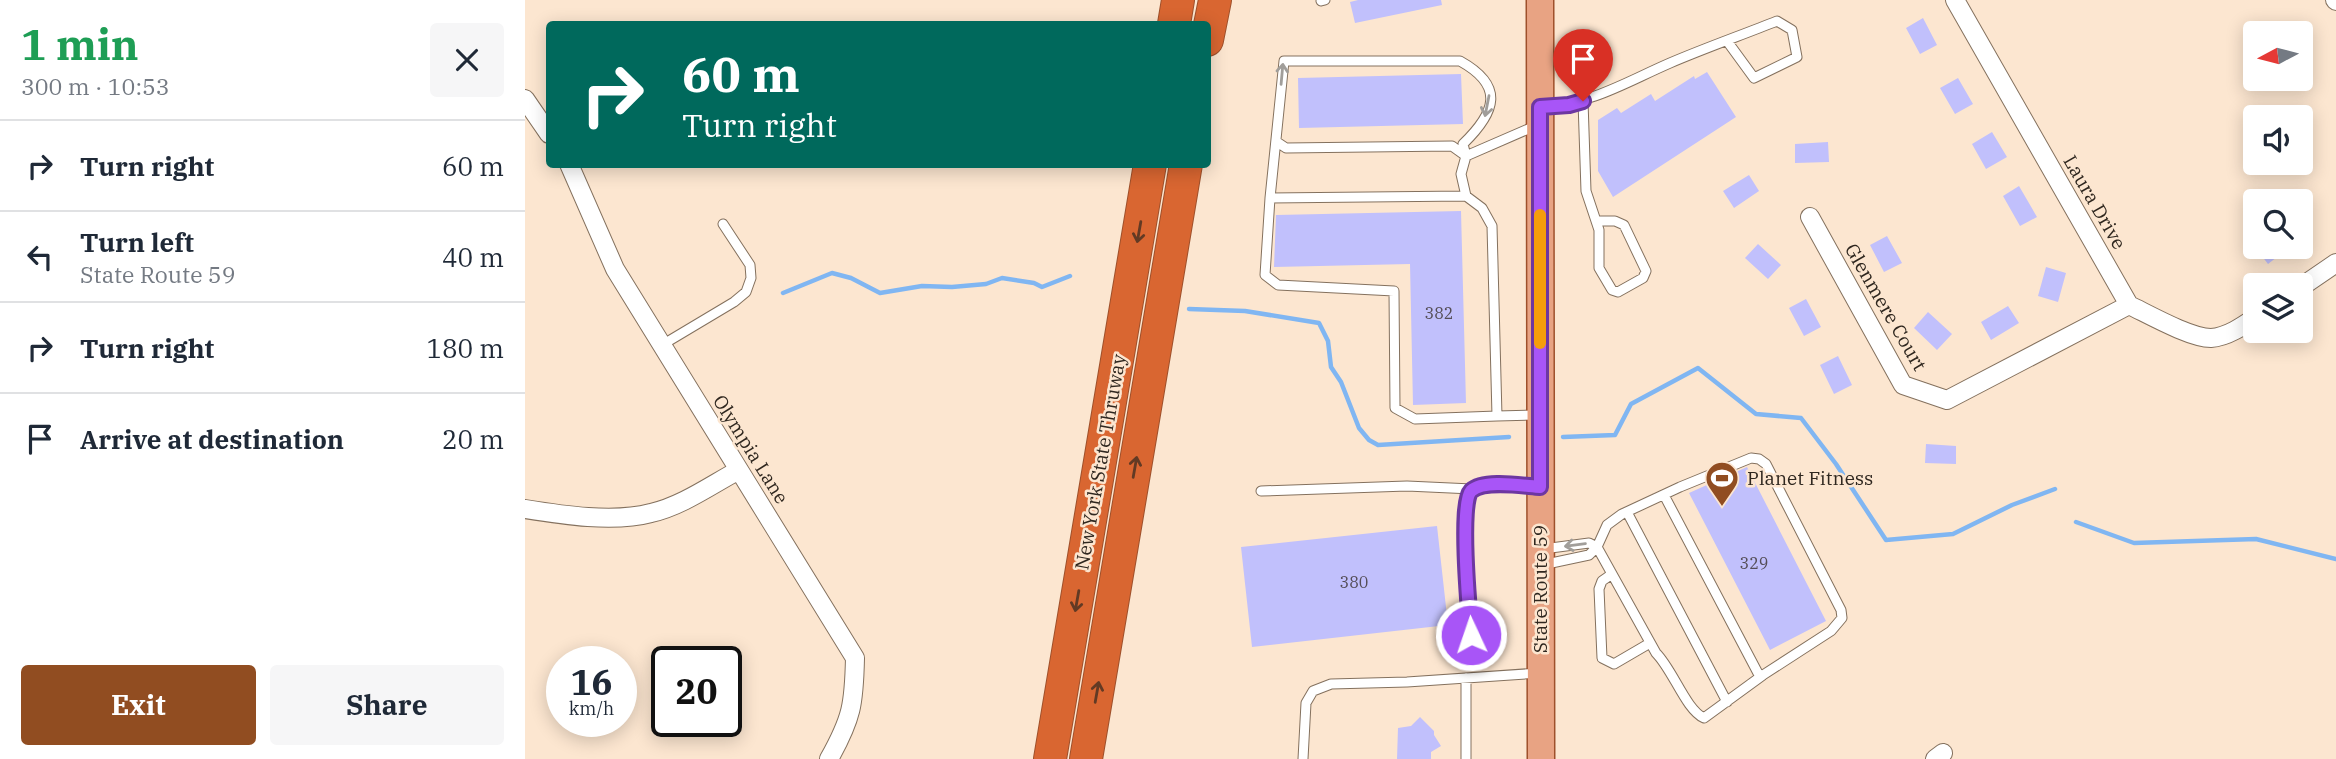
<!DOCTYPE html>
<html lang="en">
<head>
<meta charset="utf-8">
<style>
  body { margin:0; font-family:"IBM Plex Serif",serif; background:#f6f6f7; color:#1f2937; height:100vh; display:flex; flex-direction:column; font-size:26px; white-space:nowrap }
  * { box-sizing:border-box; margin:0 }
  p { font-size:23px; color:#747a83 }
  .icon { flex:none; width:38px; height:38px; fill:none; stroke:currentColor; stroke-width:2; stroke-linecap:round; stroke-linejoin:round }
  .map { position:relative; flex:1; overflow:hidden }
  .side { display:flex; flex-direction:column; background:#fff; width:525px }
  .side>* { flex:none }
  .hud { position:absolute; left:21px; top:21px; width:665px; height:147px; border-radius:7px; box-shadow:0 4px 18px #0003; background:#00695c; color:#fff; overflow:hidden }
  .needle { width:46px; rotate:263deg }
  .buttons { position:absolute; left:1718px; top:21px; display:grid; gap:14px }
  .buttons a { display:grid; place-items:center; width:70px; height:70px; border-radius:7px; background:#fff; box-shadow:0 4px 18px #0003; font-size:35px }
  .speed { position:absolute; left:21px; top:646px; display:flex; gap:14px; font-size:35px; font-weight:700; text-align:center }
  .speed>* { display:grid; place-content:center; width:91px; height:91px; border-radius:50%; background:#fff; box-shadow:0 4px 18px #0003; line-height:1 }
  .speed small { font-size:18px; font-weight:400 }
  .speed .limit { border:4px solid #111; border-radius:10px; background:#fff; color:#111 }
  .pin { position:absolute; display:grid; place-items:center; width:60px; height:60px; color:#fff; margin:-72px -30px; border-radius:50% 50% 50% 0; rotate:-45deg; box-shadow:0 0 7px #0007 }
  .pin .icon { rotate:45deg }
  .me { position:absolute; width:77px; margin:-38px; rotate:357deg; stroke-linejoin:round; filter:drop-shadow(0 0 5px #0008) }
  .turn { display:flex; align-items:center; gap:24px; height:147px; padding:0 21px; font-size:32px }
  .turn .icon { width:91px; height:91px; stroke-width:2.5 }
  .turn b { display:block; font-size:49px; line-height:60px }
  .round { display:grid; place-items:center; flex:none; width:74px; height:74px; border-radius:7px; background:#f6f6f7 }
  .summary { display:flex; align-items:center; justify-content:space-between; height:119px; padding:0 21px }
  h1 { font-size:42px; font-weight:700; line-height:52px; color:#1e9e55 }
  .cta { display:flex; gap:14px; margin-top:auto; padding:14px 21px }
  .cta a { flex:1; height:80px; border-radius:7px; background:#914d21; color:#fff; font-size:28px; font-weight:700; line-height:80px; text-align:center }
  .cta a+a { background:#f6f6f7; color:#1f2937 }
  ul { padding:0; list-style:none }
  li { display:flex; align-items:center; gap:21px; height:91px; padding:0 21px; border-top:2px solid #e0e1e3 }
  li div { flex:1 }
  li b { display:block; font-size:26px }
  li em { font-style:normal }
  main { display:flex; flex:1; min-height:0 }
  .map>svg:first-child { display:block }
</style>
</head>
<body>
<main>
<section class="side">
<div class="summary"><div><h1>1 min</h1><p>300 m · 10:53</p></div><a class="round"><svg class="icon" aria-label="close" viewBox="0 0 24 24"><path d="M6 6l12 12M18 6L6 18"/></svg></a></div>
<ul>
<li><svg class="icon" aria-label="right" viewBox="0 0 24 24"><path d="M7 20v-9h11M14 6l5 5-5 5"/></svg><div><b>Turn right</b></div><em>60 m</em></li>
<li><svg class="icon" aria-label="left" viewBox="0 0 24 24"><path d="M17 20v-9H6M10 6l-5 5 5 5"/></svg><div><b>Turn left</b><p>State Route 59</p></div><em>40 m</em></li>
<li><svg class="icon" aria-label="right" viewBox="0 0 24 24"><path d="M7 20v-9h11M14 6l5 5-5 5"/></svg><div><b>Turn right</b></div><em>180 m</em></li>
<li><svg class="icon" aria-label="arrive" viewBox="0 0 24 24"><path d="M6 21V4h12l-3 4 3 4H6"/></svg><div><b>Arrive at destination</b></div><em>20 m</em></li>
</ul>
<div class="cta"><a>Exit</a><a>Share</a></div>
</section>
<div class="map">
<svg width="1811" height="759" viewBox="0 0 1811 759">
  <rect width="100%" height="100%" fill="#fce6d0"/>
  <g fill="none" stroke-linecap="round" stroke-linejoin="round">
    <path stroke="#80b6f2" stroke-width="4.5" d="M258 293 307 273 326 278 355 293 397 286 427 287 461 284 477 278 509 283 517 287 545 276
      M664 309 720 311 794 323 803 341 806 367 816 382 834 428 844 440 853 445 984 437
      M1038 437 1090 435 1106 404 1173 368 1231 414 1276 418 1311 464 1361 540 1428 534 1487 505 1530 489
      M1551 522 1609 543 1731 539 1811 559"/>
  </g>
  <path fill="#c1c0fc" d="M833 0H916L917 5 830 23 825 2Z
    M1398 18 1412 45 1395 54 1381 28Z
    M1182 72 1211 117 1088 197 1073 171V120L1092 108 1096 113 1126 94 1130 101 1169 76 1170 79Z
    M936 74 938 124 774 128 773 78Z
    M1433 78 1448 104 1430 114 1415 88Z
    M1467 132 1482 157 1461 169 1447 144Z
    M1303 142 1304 162 1270 163V144Z
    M1224 175 1234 191 1209 208 1198 191Z
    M1494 186 1512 217 1495 226 1478 196Z
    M936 211 941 403 888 405 885 264 749 267 751 215Z
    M1362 236 1377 263 1359 272 1345 245Z
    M1233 244 1256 265 1243 279 1220 258Z
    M1730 247H1765L1743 264Z
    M1521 267 1541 273 1533 302 1513 296Z
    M1281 299 1296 327 1279 336 1264 308Z
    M1483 306 1494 323 1466 340 1456 322Z
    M1403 312 1427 334 1412 350 1389 328Z
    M1313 356 1327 385 1309 394 1295 365Z
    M1401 444 1431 446V464L1400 463Z
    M1222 467 1301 621 1245 650 1164 493Z
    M912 526 923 625 727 647 716 547Z
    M895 717 909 731V735L916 746 906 752V759H872L873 728 886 726Z"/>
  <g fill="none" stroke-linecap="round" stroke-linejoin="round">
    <defs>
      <path id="service" d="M796 1 800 0
        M1058 101 1061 191 1074 230V268L1087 290 1093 292 1118 278 1121 271 1099 225 1090 221H1072
        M1017 107C1069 103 1099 83 1145 63 1180 48 1217 35 1252 21L1267 30 1272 57 1229 78 1202 41
        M752 142 761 148 927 146 941 156
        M941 156 1010 126
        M745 198 941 196
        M137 345 209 302 221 292 226 278 225 265 198 224
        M972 416 890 419 870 408 869 291 753 285 740 275 745 198 759 61H935C980 86 971 112 938 144L941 156 936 174 941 196 957 208 967 226 972 416 1012 415
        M1226 458 1234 459 1241 464 1316 610 1317 618 1306 631 1238 675 1179 718C1161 710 1148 670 1131 653L1072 547 1082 525 1097 514 1155 487Z
        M736 491 882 486 947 489
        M1139 495 1235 677
        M1102 512 1202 702
        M1017 565 1064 555 1072 547 1064 543 1018 549
        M1087 574 1077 581 1074 589 1077 658 1089 664 1125 643
        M946 635 940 517 942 497 947 489 955 486 970 484 1013 487
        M778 759 781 703 788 691 806 684 882 682 1014 673
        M941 759V678"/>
      <path id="minor" d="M1430 0 1604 305C1623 314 1665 338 1686 338 1702 337 1718 326 1731 317
        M1810 0 1811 1
        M0 99 24 134
        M44 164 90 269 330 658C329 704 327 718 304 759
        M1285 217 1378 385 1422 400 1604 305
        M1776 287 1811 263
        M0 509C37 515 89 523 126 513 157 506 186 485 214 470
        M1410 759 1418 753"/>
      <path id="primary" d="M1015 0 1016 759"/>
      <path id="motorway" d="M649 24 653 0
        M682 40 690 0
        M525 759 625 164
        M561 759 661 164"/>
    </defs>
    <use href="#service" stroke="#84715e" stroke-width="11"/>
    <use href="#minor" stroke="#84715e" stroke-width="20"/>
    <use href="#primary" stroke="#9e502b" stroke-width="29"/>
    <use href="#motorway" stroke="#9e502b" stroke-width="34"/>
    <use href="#service" stroke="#fff" stroke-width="9"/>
    <use href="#minor" stroke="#fff" stroke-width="18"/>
    <use href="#primary" stroke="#e8a383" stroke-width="26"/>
    <use href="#motorway" stroke="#d96631" stroke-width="32"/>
  </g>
  <defs><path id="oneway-shaft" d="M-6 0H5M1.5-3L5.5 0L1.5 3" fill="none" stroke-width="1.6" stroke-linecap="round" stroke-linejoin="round" transform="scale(1.75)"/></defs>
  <g stroke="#a19e9a">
    <use href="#oneway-shaft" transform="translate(757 74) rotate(-85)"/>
    <use href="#oneway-shaft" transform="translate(962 106) rotate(101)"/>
    <use href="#oneway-shaft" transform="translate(1050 545) rotate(173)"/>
  </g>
  <g stroke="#623a24">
    <use href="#oneway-shaft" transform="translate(614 232) rotate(100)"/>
    <use href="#oneway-shaft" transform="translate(610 467) rotate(-80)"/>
    <use href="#oneway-shaft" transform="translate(552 601) rotate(100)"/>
    <use href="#oneway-shaft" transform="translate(572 692) rotate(-80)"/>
  </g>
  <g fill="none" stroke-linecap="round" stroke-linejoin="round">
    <defs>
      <path id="route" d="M946 635C944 612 934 503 946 491 959 479 999 486 1015 487V107L1044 105 1058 101"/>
    </defs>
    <use href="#route" stroke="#6d37a1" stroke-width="18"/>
    <use href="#route" stroke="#a855f7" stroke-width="12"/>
    <path stroke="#f59e0b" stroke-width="12" d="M1015 343V215"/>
  </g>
  <defs>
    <symbol id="stadium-pin" viewBox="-11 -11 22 30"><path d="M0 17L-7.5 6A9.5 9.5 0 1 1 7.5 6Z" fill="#914d21" stroke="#fce6d0"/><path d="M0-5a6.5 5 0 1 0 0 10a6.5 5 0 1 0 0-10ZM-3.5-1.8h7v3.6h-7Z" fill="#fff"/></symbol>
  </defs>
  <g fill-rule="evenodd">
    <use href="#stadium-pin" x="1178" y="459" width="38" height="52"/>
  </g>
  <g text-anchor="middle" stroke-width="5" stroke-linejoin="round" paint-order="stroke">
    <g font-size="16" fill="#544d56">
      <text x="914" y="319">382</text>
      <text x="1229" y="569">329</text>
      <text x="829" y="588">380</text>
    </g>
    <g font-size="19" fill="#2f271f" stroke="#fce6d0">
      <text transform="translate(1570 202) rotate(60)" y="7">Laura Drive</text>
      <text transform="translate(1361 307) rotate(60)" y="7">Glenmere Court</text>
      <text transform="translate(226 449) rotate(58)" y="7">Olympia Lane</text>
      <text transform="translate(575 462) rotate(-80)" y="7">New York State Thruway</text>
      <text transform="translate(1015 589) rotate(-90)" y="7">State Route 59</text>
    </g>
    <g font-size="19" fill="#2f271f" stroke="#fce6d0" text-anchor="start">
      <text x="1222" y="485">Planet Fitness</text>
    </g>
  </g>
</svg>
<div class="buttons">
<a><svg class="needle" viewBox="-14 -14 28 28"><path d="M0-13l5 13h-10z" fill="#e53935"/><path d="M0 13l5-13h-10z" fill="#747a83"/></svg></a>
<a><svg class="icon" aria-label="sound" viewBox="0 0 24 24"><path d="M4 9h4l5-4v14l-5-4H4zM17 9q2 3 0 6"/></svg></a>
<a><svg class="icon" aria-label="search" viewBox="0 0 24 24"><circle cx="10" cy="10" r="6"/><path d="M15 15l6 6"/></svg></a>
<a><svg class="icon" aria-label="layers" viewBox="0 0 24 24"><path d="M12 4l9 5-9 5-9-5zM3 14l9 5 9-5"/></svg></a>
</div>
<div class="speed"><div>16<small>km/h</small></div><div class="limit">20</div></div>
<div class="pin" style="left:1058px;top:101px;background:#d93025"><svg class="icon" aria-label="arrive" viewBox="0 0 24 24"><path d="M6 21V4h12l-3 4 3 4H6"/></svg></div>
<svg class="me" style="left:946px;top:635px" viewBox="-20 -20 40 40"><circle r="17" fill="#a855f7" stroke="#fff" stroke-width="3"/><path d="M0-11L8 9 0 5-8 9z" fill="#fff"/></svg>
<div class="hud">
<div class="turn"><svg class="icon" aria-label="right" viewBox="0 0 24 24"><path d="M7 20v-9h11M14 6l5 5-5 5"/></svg><div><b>60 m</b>Turn right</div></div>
</div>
</div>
</main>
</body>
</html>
